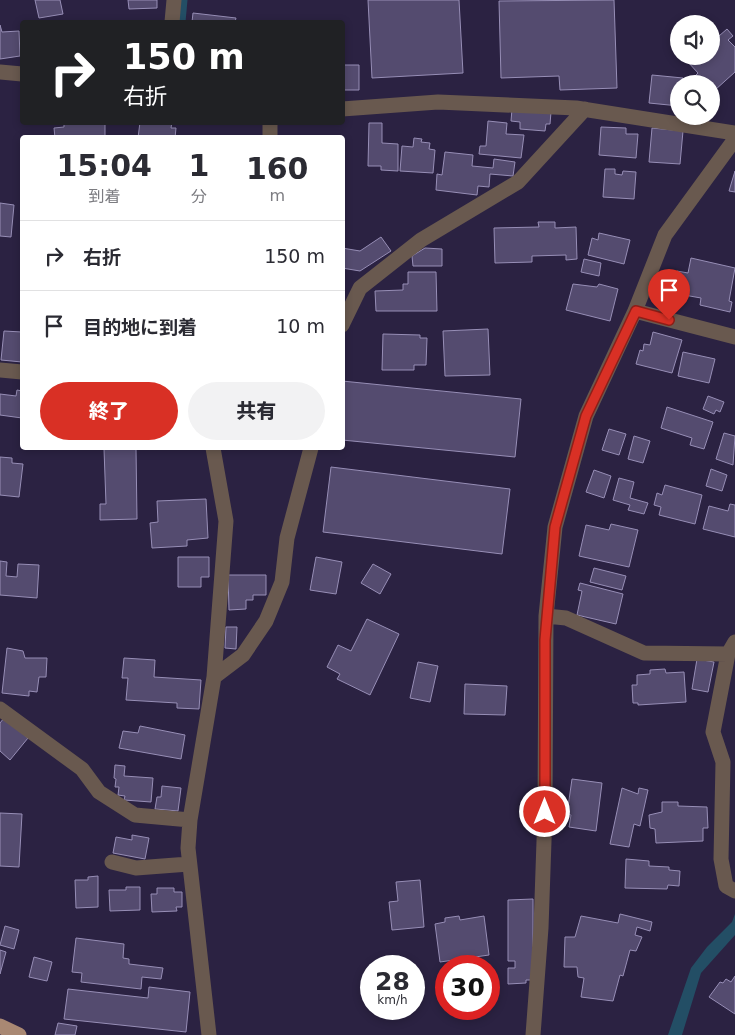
<!DOCTYPE html>
<html lang="ja">
<head>
<meta charset="utf-8">
<style>
  body { margin:0; font-family:"DejaVu Sans","Noto Sans JP",sans-serif; background:#f2f2f3; color:#2b2b33; height:100vh; display:flex; flex-direction:column; font-size:19px; white-space:nowrap }
  * { box-sizing:border-box; margin:0 }
  p { font-size:16px; color:#7c7c81 }
  .icon { flex:none; width:28px; height:28px; fill:none; stroke:currentColor; stroke-width:2; stroke-linecap:round; stroke-linejoin:round }
  .map { position:relative; flex:1; overflow:hidden }
  .side { position:absolute; left:20px; top:135px; width:325px; height:315px; display:flex; flex-direction:column; background:#fff; border-radius:5px; box-shadow:0 2px 8px #0003 }
  .side>* { flex:none }
  .hud { position:absolute; left:20px; top:20px; width:325px; height:105px; border-radius:5px; box-shadow:0 2px 8px #0003; background:#202124; color:#fff; overflow:hidden }
  .controls { position:absolute; left:670px; top:15px; display:grid; gap:10px }
  .controls a { display:grid; place-items:center; width:50px; height:50px; border-radius:50%; background:#fff; box-shadow:0 2px 8px #0003; font-size:25px }
  .speed { position:absolute; left:360px; top:955px; display:flex; gap:10px; font-size:25px; font-weight:700; text-align:center }
  .speed>* { display:grid; place-content:center; width:65px; height:65px; border-radius:50%; background:#fff; box-shadow:0 2px 8px #0003; line-height:1 }
  .speed small { font-size:12px; font-weight:400 }
  .speed .limit { border:8px solid #d22; background:#fff; color:#111 }
  .pin { position:absolute; display:grid; place-items:center; width:42px; height:42px; color:#fff; margin:-51px -21px; border-radius:50% 50% 50% 0; rotate:-45deg; box-shadow:0 0 5px #0007 }
  .pin .icon { rotate:45deg }
  .me { position:absolute; width:55px; margin:-28px; rotate:0deg; stroke-linejoin:round; filter:drop-shadow(0 0 4px #0008) }
  .turn { display:flex; align-items:center; gap:18px; height:105px; padding:0 20px; font-size:22px }
  .turn .icon { width:65px; height:65px; stroke-width:2.5 }
  .turn b { display:block; font-size:35px; line-height:42px }
  .eta { display:flex; justify-content:space-evenly; align-items:center; height:85px; text-align:center }
  .eta b { font-size:30px; font-weight:800; line-height:35px }
  .primary-button { display:flex; gap:10px; margin-top:auto; padding:10px 20px }
  .primary-button a { flex:1; height:58px; border-radius:30px; background:#d93025; color:#fff; font-size:20px; font-weight:800; line-height:58px; text-align:center }
  .primary-button a+a { background:#f2f2f3; color:#2b2b33 }
  ul { padding:0; list-style:none }
  li { display:flex; align-items:center; gap:15px; height:70px; padding:0 20px; border-top:1px solid #e1e1e2 }
  li div { flex:1 }
  li b { display:block; font-size:19px }
  li em { font-style:normal }
  .map>svg:first-child { display:block }
</style>
</head>
<body>
<div class="map">
<svg width="735" height="1035" viewBox="0 0 735 1035">
  <rect width="100%" height="100%" fill="#2b2242"/>
  <path fill="#234e65" d="M735 914V935L701 973 682 1035H668L691 968 707 947 732 922Z"/>
  <g fill="none" stroke-linecap="round" stroke-linejoin="round">
    <path stroke="#234e65" stroke-width="7" d="M182 22 184 0"/>
  </g>
  <path fill="#544b6f" stroke="#978eb6" d="M35 0H60L63 14 39 18Z
    M128 0H157V8L129 9Z
    M368 0H459L463 73 372 78Z
    M614 0 617 88 560 90 559 76 501 78 499 1Z
    M193 13 236 18 235 22H192Z
    M0 25 2 32 19 31 20 56 0 59Z
    M727 29 733 36 728 40 735 47V72L715 90 711 84H701L694 77 698 73 687 61 693 56H711V43Z
    M342 65H359V90H342Z
    M652 75 683 78 682 84H679V106L649 103Z
    M512 109 551 112 550 124H546L545 131 520 129V122L511 121Z
    M488 121 507 123 506 134 524 135 521 158 479 154 480 146H486Z
    M64 122 105 124V138H55L54 128 64 127Z
    M140 122H172L171 128H176L175 138H138Z
    M369 123H382V143L398 144V171L381 170V166H368Z
    M601 127 626 128V134H638L636 158 599 155Z
    M652 128 683 131 680 164 649 162Z
    M414 138 422 139 421 142 430 143 429 149 435 150 433 173 400 171 402 146 413 147Z
    M445 152 473 155 472 166 493 168 494 159 515 162 513 176 490 174 489 187 478 186 477 195 436 190 437 174 442 175Z
    M605 169H615V174L622 175 623 171 636 172 634 199 603 197Z
    M735 171V192L729 191Z
    M0 203 14 205 11 237 0 236Z
    M538 222H555V228L576 227 577 259 566 260V255L532 256V262L495 263 494 228 539 227Z
    M599 233 630 240 624 264 588 255 592 238 598 240Z
    M381 237 391 251 360 271 342 268V248L360 251Z
    M425 248 442 249V266H413L412 256Z
    M691 258 735 268 729 301 732 302 730 312 700 305 701 298 684 295 685 290 673 288 677 271 688 273Z
    M584 259 601 263 599 276 581 272Z
    M408 272H436L437 311H376L375 291 403 290V284H408Z
    M573 284 597 287 599 284 618 289 610 321 566 310Z
    M488 329 490 375 445 376 443 331Z
    M4 331 22 332V362L1 360Z
    M653 332 682 340 672 373 636 364 640 350 643 351 644 344 650 345Z
    M383 334 420 335V338H427L426 365H414V370H382Z
    M683 352 715 359 709 383 678 376Z
    M342 381 521 399 515 457 342 440Z
    M17 390 22 391V418L0 415V394L16 396Z
    M708 396 724 402 720 412 716 410 714 414 703 409Z
    M667 407 713 422 704 449 690 445 692 438 661 428Z
    M609 429 626 434 619 455 602 450Z
    M724 433 735 436 733 465 716 459Z
    M634 436 650 441 643 463 628 459Z
    M100 448H136L137 519 100 520V504H106L104 449Z
    M0 457 12 458V463L23 464 19 497 0 495Z
    M331 467 510 489 502 554 323 532Z
    M711 469 727 475 722 491 706 486Z
    M594 470 611 476 604 498 586 492Z
    M619 478 634 482 630 498 648 503 644 514 628 510 630 505 613 500Z
    M665 485 702 495 695 524 659 515 661 507 654 505 657 493 662 495Z
    M206 499 208 538 187 540V546L152 548 150 523 158 522 157 501Z
    M730 504 735 505V537L703 529 709 506 728 511Z
    M611 524 638 530 629 567 579 556 586 525 609 530Z
    M178 557H209V577H201V587H178Z
    M316 557 342 562 336 594 310 590Z
    M0 561 7 562 6 576 17 577 18 564 39 565 37 598 0 595Z
    M373 564 391 574 380 594 361 583Z
    M594 568 626 576 622 590 590 582Z
    M228 575H266V595H253V600H246V609L229 610Z
    M580 583 623 594 616 624 577 615 582 591 578 590Z
    M367 619 399 634 370 695 337 679 340 674 327 667 338 645 351 651Z
    M226 627H237L236 649 225 648Z
    M7 648 23 651 25 658H47L46 677H39L37 692 29 691V696L2 693Z
    M124 658 155 660 154 677 201 680 199 709 177 708V703L126 700 128 678H122Z
    M697 659 714 662 708 692 692 689Z
    M418 662 438 666 430 702 410 698Z
    M665 669 666 673 684 672 686 702 638 705V703H633L632 685H637V675L650 674V670Z
    M465 684 507 686 505 715 464 714Z
    M4 718 28 738 10 760 0 751V723Z
    M140 726 185 735 181 759 119 748 123 731 138 733Z
    M115 765 125 766 124 776 153 778 151 802 124 800 125 796 118 795 119 787H115L116 779 114 778Z
    M572 779 602 783 596 831 569 827 571 815 567 814Z
    M162 786 181 788 178 811 155 809 157 797H161Z
    M622 788 638 794 639 788 648 790 640 826 634 824 629 847 610 844Z
    M662 802H678V806L707 807 708 828H703V841L656 843 655 829 650 828 649 815 662 812Z
    M0 813 22 814 19 867 0 866Z
    M132 835 149 838 145 859 113 853 116 837 132 840Z
    M626 859 649 861V866L669 867V870L680 871 679 886 668 885 667 889 625 888Z
    M98 876V907L76 908 75 880H88V877Z
    M420 880 424 927 392 930 389 902 398 901 396 882Z
    M126 887H140V910L110 911 109 890H126Z
    M157 888H174V892H182V907H176L177 911 152 912 151 894H157Z
    M533 899V980H526V983L508 984V968H515V961H508V900Z
    M620 914 652 922 650 931 637 927 635 935 642 937 636 951 630 950 623 976 620 975 613 1001 581 997 584 978 578 977 577 967H564L565 937H575L581 916 618 923Z
    M459 916 460 920 484 916 489 955 440 962 435 924 445 922V918Z
    M5 926 19 930 14 949 0 945Z
    M76 938 124 944 123 958 129 959V964L163 968 161 979 142 977 141 989 81 982 82 973 72 972Z
    M0 950 6 952 0 974Z
    M34 957 52 962 47 981 29 977Z
    M735 976V1014L709 997 720 982 723 983 726 979 731 982Z
    M149 987 190 992 186 1032 64 1019 68 989 148 998Z
    M58 1023 77 1026 75 1035H55Z"/>
  <g fill="none" stroke-linecap="round" stroke-linejoin="round">
    <path stroke="#69594f" stroke-width="15" d="M172 22 174 0
      M0 72 22 74
      M342 109 438 102 576 108 735 133
      M270 138V122
      M635 311 735 337
      M342 325 360 288 421 240 518 182 585 109
      M0 370 22 372
      M546 616 566 618 644 653 728 654
      M735 642 728 654 713 732 723 762 721 859 726 886 735 891
      M214 677 243 655 266 621 282 582 287 538 311 448
      M0 709 82 769 99 792 135 815 190 820
      M112 862 136 868 189 864
      M209 1035 188 848 190 820 214 677 226 521 213 448
      M533 1035 541 928 545 812 546 616 555 527 586 416 635 311 665 235 735 139"/>
    <path stroke="#a98873" stroke-width="15" d="M0 1026 19 1035"/>
  </g>
  <g fill="none" stroke-linecap="round" stroke-linejoin="round">
    <defs>
      <path id="route" d="M545 812V640L555 527 586 416 636 311 669 320"/>
    </defs>
    <use href="#route" stroke="#8d1f18" stroke-width="12"/>
    <use href="#route" stroke="#d93025" stroke-width="9"/>
  </g>
</svg>
<div class="controls">
<a><svg class="icon" aria-label="sound" viewBox="0 0 24 24"><path d="M4 9h4l5-4v14l-5-4H4zM17 9q2 3 0 6"/></svg></a>
<a><svg class="icon" aria-label="search" viewBox="0 0 24 24"><circle cx="10" cy="10" r="6"/><path d="M15 15l6 6"/></svg></a>
</div>
<div class="speed"><div>28<small>km/h</small></div><div class="limit">30</div></div>
<div class="pin" style="left:669px;top:320px;background:#d93025"><svg class="icon" aria-label="arrive" viewBox="0 0 24 24"><path d="M6 21V4h12l-3 4 3 4H6"/></svg></div>
<svg class="me" style="left:545px;top:812px" viewBox="-20 -20 40 40"><circle r="17" fill="#d93025" stroke="#fff" stroke-width="3"/><path d="M0-11L8 9 0 5-8 9z" fill="#fff"/></svg>
<div class="hud">
<div class="turn"><svg class="icon" aria-label="right" viewBox="0 0 24 24"><path d="M7 20v-9h11M14 6l5 5-5 5"/></svg><div><b>150 m</b>右折</div></div>
</div>
<section class="side">
<div class="eta">
<div><b>15:04</b><p>到着</p></div>
<div><b>1</b><p>分</p></div>
<div><b>160</b><p>m</p></div>
</div>
<ul>
<li><svg class="icon" aria-label="right" viewBox="0 0 24 24"><path d="M7 20v-9h11M14 6l5 5-5 5"/></svg><div><b>右折</b></div><em>150 m</em></li>
<li><svg class="icon" aria-label="arrive" viewBox="0 0 24 24"><path d="M6 21V4h12l-3 4 3 4H6"/></svg><div><b>目的地に到着</b></div><em>10 m</em></li>
</ul>
<div class="primary-button"><a>終了</a><a>共有</a></div>
</section>
</div>
</body>
</html>
